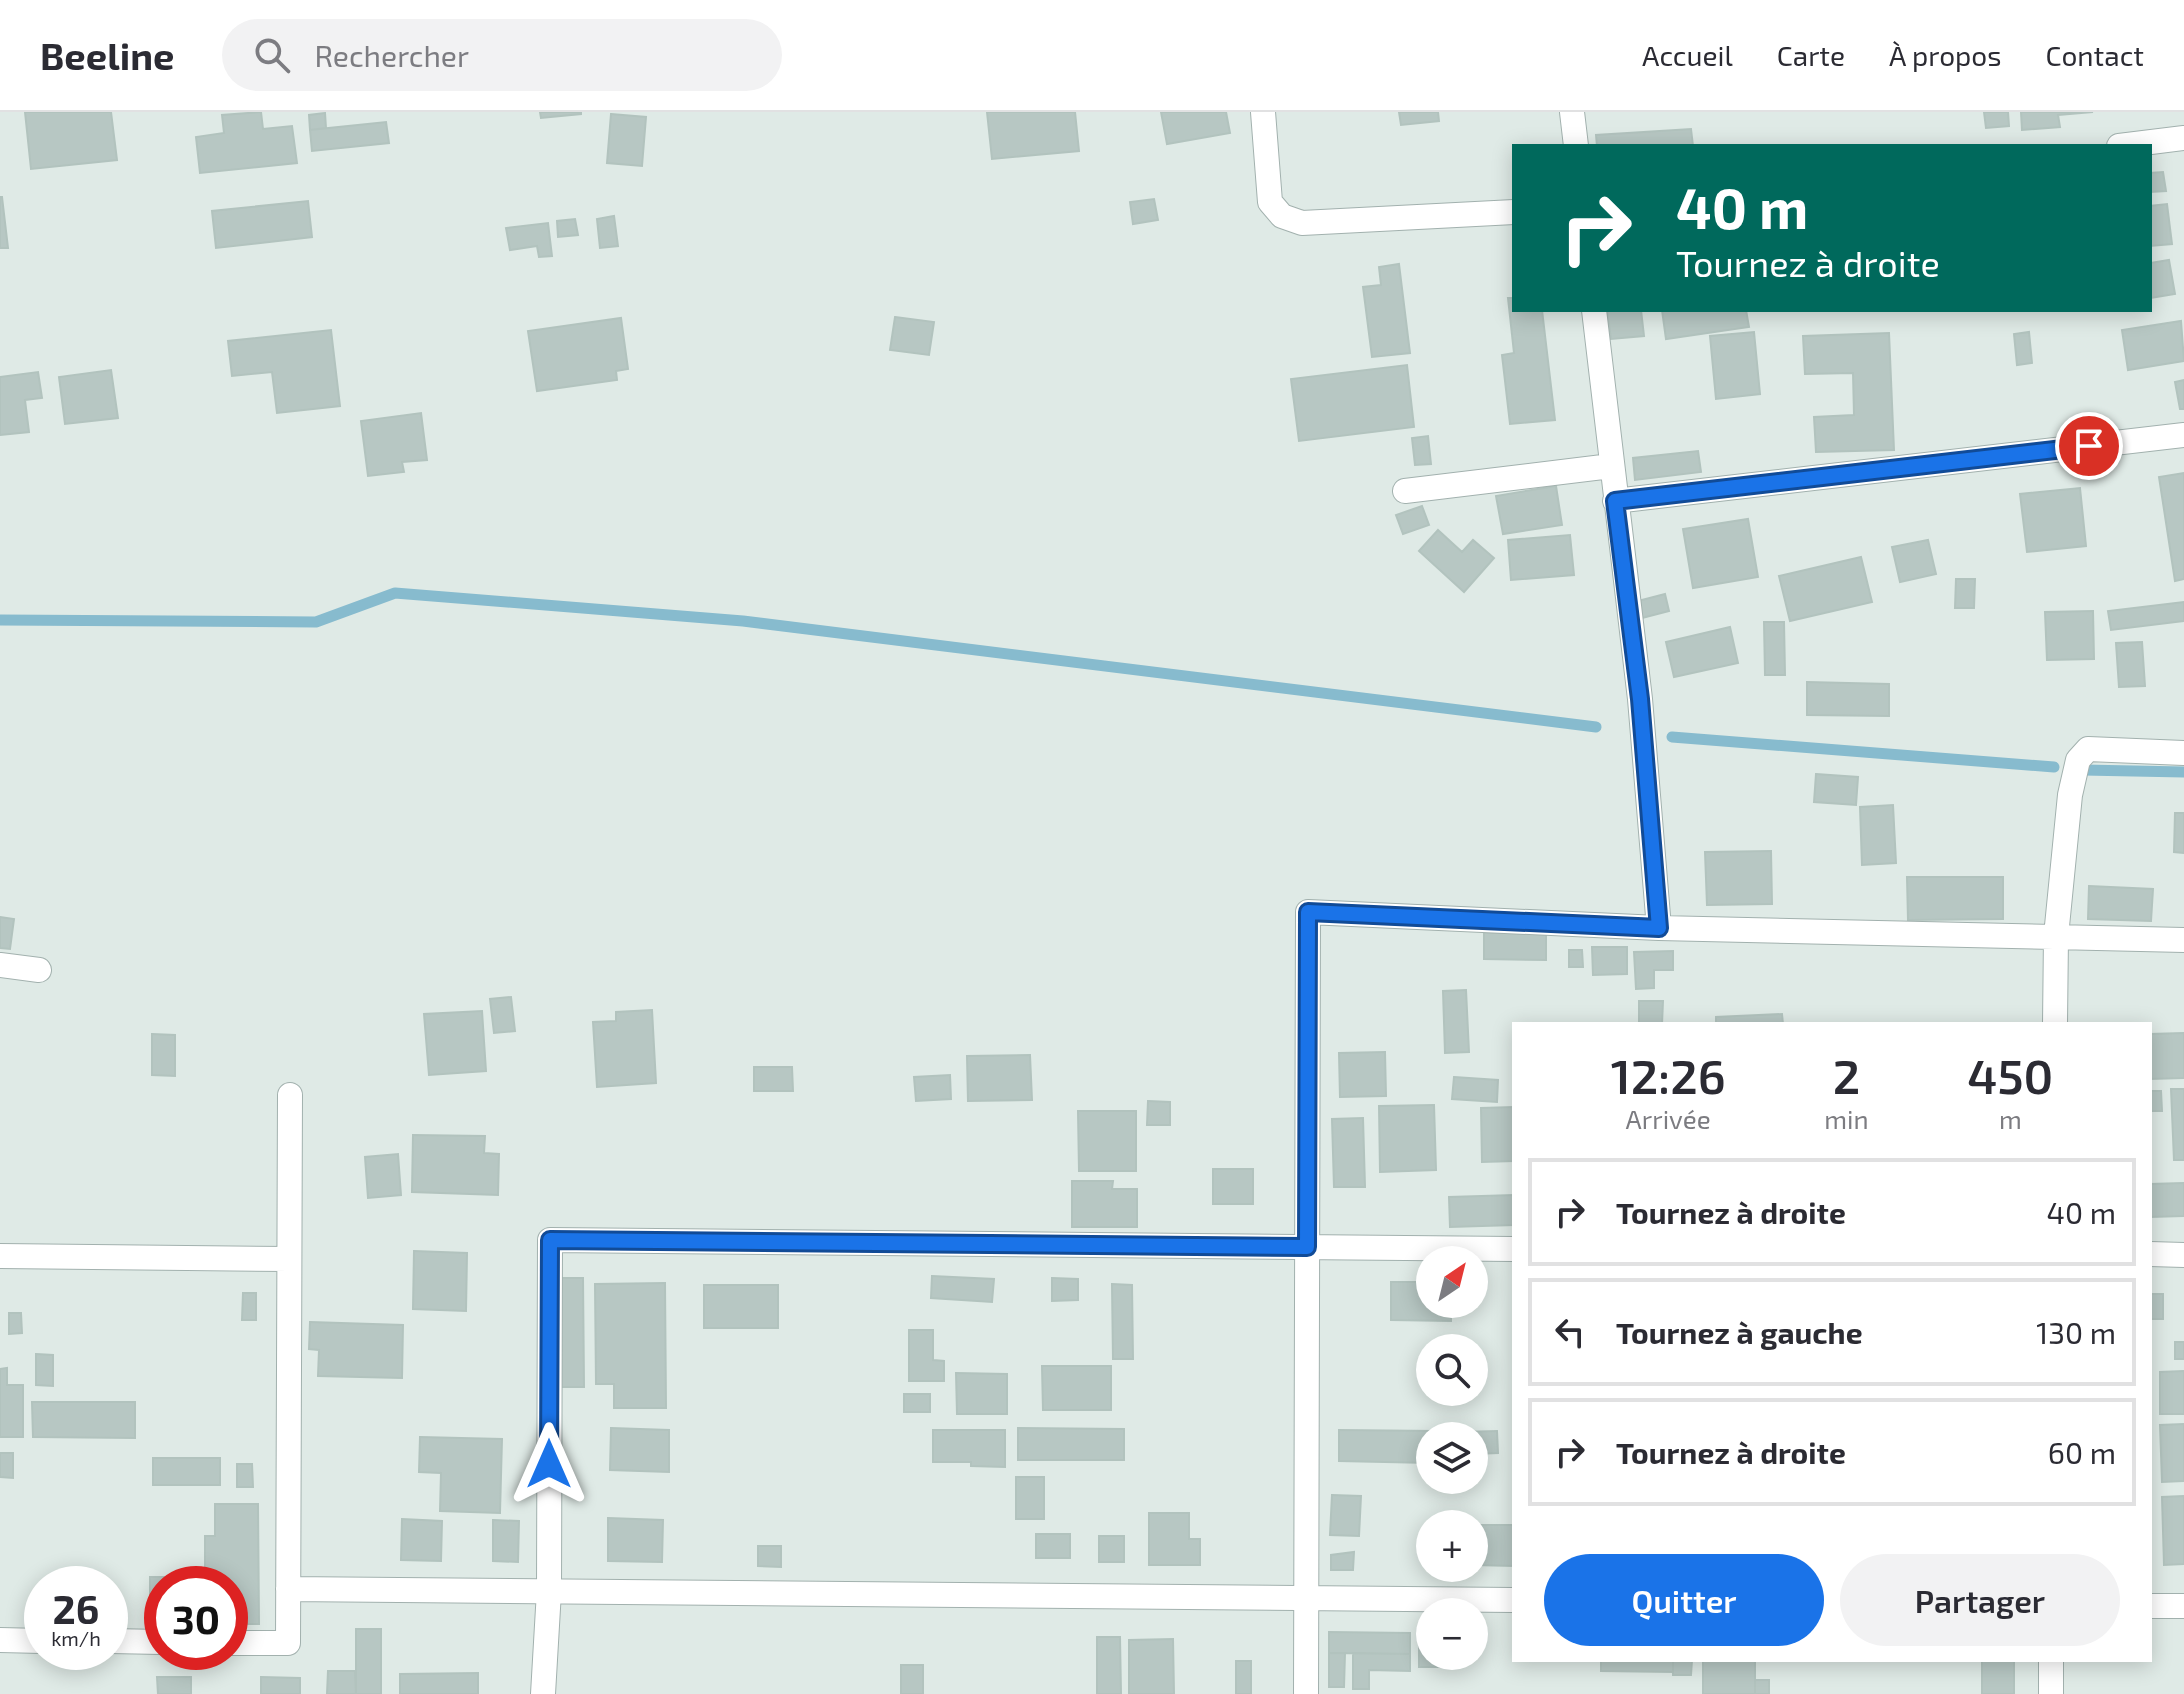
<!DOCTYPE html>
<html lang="fr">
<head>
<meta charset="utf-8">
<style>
  body { margin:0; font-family:"Exo 2",sans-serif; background:#f2f2f3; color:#2b2b33; height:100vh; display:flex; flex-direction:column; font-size:30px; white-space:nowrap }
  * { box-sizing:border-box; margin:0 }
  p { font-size:26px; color:#7c7c81 }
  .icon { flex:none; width:44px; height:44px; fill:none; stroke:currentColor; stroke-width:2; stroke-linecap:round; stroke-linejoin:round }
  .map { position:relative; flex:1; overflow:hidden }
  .drawer { position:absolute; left:1512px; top:910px; width:640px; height:640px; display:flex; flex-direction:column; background:#fff; border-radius:0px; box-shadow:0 4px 20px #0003 }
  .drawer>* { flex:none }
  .guide { position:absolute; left:1512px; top:32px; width:640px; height:168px; border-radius:0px; box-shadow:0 4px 20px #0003; background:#00695c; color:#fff; overflow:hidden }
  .needle { width:52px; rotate:35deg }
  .controls { position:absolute; left:1416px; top:1134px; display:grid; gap:16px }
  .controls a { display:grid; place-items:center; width:72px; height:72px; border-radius:50%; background:#fff; box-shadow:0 4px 20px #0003; font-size:40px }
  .speed { position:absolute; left:24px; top:1454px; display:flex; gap:16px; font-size:40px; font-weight:700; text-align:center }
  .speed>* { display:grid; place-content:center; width:104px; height:104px; border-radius:50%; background:#fff; box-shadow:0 4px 20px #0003; line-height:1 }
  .speed small { font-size:20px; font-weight:400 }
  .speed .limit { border:12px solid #d22; background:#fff; color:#111 }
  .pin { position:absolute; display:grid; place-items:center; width:68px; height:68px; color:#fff; margin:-34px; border:4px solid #fff; border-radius:50%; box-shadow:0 2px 8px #0007 }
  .me { position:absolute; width:88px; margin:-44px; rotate:0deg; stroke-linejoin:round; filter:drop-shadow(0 0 6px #0008) }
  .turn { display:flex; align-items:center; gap:28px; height:168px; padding:0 32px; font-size:36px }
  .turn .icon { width:104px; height:104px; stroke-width:2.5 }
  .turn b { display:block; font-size:56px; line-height:68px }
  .eta { display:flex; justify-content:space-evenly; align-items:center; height:136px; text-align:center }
  .eta b { font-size:48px; font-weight:600; line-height:56px }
  .cta { display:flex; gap:16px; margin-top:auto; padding:16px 32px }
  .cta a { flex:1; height:92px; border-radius:48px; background:#1a73e8; color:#fff; font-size:32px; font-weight:600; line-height:92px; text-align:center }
  .cta a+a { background:#f2f2f3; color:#2b2b33 }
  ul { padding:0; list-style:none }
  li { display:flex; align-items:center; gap:24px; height:108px; margin:0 16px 12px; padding:0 16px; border:4px solid #e1e1e2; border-radius:0px }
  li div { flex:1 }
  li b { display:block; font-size:30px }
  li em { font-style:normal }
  header { display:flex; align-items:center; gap:48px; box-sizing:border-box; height:112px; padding:0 40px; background:#fff; border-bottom:2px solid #e1e1e2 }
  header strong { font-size:38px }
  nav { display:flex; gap:44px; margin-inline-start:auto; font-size:28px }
  .search { width:560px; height:72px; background:#f2f2f3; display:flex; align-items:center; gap:20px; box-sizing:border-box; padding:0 28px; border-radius:44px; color:#7c7c81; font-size:30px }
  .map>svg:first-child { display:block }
</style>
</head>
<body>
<header>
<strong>Beeline</strong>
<div class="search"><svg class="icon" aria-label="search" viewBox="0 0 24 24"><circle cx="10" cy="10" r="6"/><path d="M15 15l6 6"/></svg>Rechercher</div>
<nav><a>Accueil</a><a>Carte</a><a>À propos</a><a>Contact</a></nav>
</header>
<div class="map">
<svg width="2184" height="1582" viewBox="0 0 2184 1582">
  <rect width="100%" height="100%" fill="#dfeae6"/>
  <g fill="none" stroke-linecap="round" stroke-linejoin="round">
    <path stroke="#87bbce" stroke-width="11" d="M0 508 316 510 395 481 743 509 1596 615
      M1672 625 2054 655
      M2083 658 2184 660"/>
  </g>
  <path fill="#b7c7c3" stroke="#b2c3be" stroke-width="2" d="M25 0H111L117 48 31 57Z
    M261 0 263 17 292 14 297 51 200 61 196 25 224 21 222 3Z
    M540 0H581V2L541 6Z
    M987 0H1075L1079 39 992 47Z
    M1161 0H1226L1230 21 1167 32Z
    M1399 0H1438L1439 9 1401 13Z
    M1984 0H2008L2009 14 1986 16Z
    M2021 0H2093L2058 3 2060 15 2022 18Z
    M325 1 326 16 310 18 309 3Z
    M611 2 646 5 642 54 607 51Z
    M386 10 389 31 312 39 310 18Z
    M1691 17 1693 34H1597L1596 23Z
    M2163 60 2166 79 2150 80V61Z
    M0 85H2L8 136H0Z
    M1154 87 1158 108 1133 112 1130 90Z
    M308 89 312 125 216 136 212 99Z
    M2167 92 2172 132 2150 134V94Z
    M614 104 618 134 600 136 597 107Z
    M575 107 578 123 558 125 557 109Z
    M548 111 552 144 539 145 537 134 510 138 506 116Z
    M2169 148 2175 182 2150 186V151Z
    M1399 152 1410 241 1372 245 1363 175 1381 173 1379 155Z
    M1508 186H1514V198H1542L1555 308 1510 312 1502 243 1514 241Z
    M1607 198H1641L1644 224 1611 227Z
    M1662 198H1746L1749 215 1666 227Z
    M895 205 934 210 929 243 890 238Z
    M621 206 628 257 616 259 617 268 537 279 528 219Z
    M2181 209 2184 249 2128 258 2122 218Z
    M331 218 340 294 277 301 272 260 232 264 228 229Z
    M1754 220 1760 282 1716 287 1710 224Z
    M2029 220 2032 251 2017 253 2014 222Z
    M1889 221 1894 338 1816 340 1814 305 1854 303 1853 261 1805 262 1803 224Z
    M1407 253 1414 315 1299 329 1291 267Z
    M111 258 118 306 65 312 59 265Z
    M38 260 42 286 25 288 29 320 0 323V265Z
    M2184 268V297H2180L2175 270Z
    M421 301 427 348 402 350 404 360 368 364 361 309Z
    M1428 324 1431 352 1415 353 1412 326Z
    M1698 339 1701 360 1635 368 1633 346Z
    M2184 361V467L2175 469 2159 365Z
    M1556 374 1562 413 1503 422 1496 384Z
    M2080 376 2086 434 2027 440 2020 382Z
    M1422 394 1429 413 1403 422 1396 403Z
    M1748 407 1758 465 1693 476 1683 417Z
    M1438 418 1462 440 1473 428 1494 446 1464 480 1419 439Z
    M1570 423 1574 463 1511 468 1508 428Z
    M1928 428 1936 462 1900 470 1892 435Z
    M1861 445 1872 490 1790 509 1779 464Z
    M1956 467H1975L1974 496H1955Z
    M1665 482 1669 499 1642 506 1638 489Z
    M2184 490V509L2111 518 2108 499Z
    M2093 499 2094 547 2047 548 2045 500Z
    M1764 510H1784L1785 563H1765Z
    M1730 515 1738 551 1674 565 1666 530Z
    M2142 530 2145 574 2119 575 2116 531Z
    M1807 570 1889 572V604L1807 603Z
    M1816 662 1858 665 1856 693 1814 690Z
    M1893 693 1896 751 1862 753 1860 695Z
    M2175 701H2184V741L2174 740Z
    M1771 739 1772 792 1707 793 1705 740Z
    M1907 765H2003V807L1908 808Z
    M2089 774 2153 777 2151 809 2088 807Z
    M0 805 14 807 10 837 0 836Z
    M1484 820 1546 821V848L1484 847Z
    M1592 835H1627V862L1593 863Z
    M1569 838H1582L1583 855H1569Z
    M1673 839V858H1654V876L1636 877 1634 840Z
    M1466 878 1469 940 1445 941 1443 879Z
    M511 885 515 919 494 921 490 887Z
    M1639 889H1663L1662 912H1639Z
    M652 898 656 971 597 975 593 910 616 909V900Z
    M482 899 486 959 429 963 424 902Z
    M1782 902 1783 912H1716V905Z
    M2184 921V966L2150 967V922Z
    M152 922 175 923V964L152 963Z
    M1385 940 1386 984 1340 985 1339 941Z
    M1030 943 1032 988 968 989 967 944Z
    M754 955H792L793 979H754Z
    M950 963 951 987 916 989 914 965Z
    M1454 965 1498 968 1497 990 1452 987Z
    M2171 977H2184V1048H2174Z
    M2150 979H2161L2162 999H2150Z
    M1148 989 1170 990V1013H1147Z
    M1434 993 1436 1058 1380 1060 1379 994Z
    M1514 995V1049L1482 1050 1481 996Z
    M1078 999H1136V1059H1079Z
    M1363 1006 1365 1075H1334L1332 1007Z
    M413 1023 485 1024 484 1041 499 1042 498 1083 412 1080Z
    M398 1042 401 1083 368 1086 365 1045Z
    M1213 1057H1253V1092H1213Z
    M1072 1069H1113L1112 1077H1137V1115H1072Z
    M2184 1071V1104L2150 1105V1072Z
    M1514 1083V1113L1450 1115 1449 1085Z
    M414 1139 467 1141 466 1199 413 1197Z
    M932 1164 994 1167 992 1190 931 1186Z
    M552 1166H583L584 1275H553Z
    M1052 1166 1078 1167V1188L1052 1189Z
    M1391 1170H1430V1192H1451V1209L1391 1208Z
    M665 1171 666 1296H614V1272H596L595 1172Z
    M1112 1172 1132 1173 1133 1247H1113Z
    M704 1173H778V1216H704Z
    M243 1181H256V1208H242Z
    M2150 1182H2163V1207H2150Z
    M9 1201H21L22 1221 9 1222Z
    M310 1210 403 1213 402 1266 318 1264 319 1238 309 1237Z
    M909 1218H933V1248L944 1249V1269H909Z
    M2175 1230H2184V1247H2175Z
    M36 1242 53 1243V1274L36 1273Z
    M1042 1254H1111V1298H1043Z
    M7 1256V1273H23V1325H0V1257Z
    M2184 1259V1302H2160V1260Z
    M956 1261 1007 1262V1302H957Z
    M904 1282H930V1300H904Z
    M32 1290H135V1326L33 1325Z
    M2184 1312V1369L2162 1370 2160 1313Z
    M611 1316 669 1318V1360L610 1358Z
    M1018 1316 1124 1317V1348H1018Z
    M933 1318H1005V1355L971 1354V1350H933Z
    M1339 1318 1434 1319V1324H1430V1351L1339 1349Z
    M1497 1319 1498 1341 1474 1342V1324H1461V1320Z
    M420 1325 502 1327 500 1401 440 1399 441 1361 419 1360Z
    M0 1341H13V1366L0 1365Z
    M153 1346H220V1373H153Z
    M237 1352H252L253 1375H237Z
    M1016 1365H1044V1407H1016Z
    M1332 1383 1361 1384 1359 1424 1330 1423Z
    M2184 1384V1452L2164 1453 2162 1385Z
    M215 1392H258L259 1512H230V1472H205V1424H215Z
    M1149 1401H1189V1427H1200V1453H1149Z
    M608 1406 663 1408 662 1450 608 1449Z
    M402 1407 442 1409 441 1449 401 1448Z
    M493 1408 519 1409 518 1450 493 1449Z
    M1474 1413H1514V1454L1474 1453Z
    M1036 1422H1070V1446H1036Z
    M1099 1424H1124V1450H1099Z
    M758 1434H781V1455L758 1454Z
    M1354 1440 1353 1458H1331V1443Z
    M150 1465H187V1472H162V1485H150Z
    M150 1485H162V1509H150Z
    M356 1517H381V1582H356Z
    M1329 1520 1410 1521V1542L1329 1541Z
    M1419 1524 1430 1525V1544H1442L1441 1555H1419Z
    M1097 1525H1120L1121 1582H1097Z
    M1173 1527 1174 1582H1129V1528Z
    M1329 1541H1345L1344 1575H1329Z
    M1353 1541 1410 1542V1559L1369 1558V1577H1353Z
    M1601 1548H1673V1560L1601 1559Z
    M1673 1548H1692L1691 1563H1673Z
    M1703 1548H1755V1582H1703Z
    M1982 1548H2014V1582H1982Z
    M1236 1549H1251V1582H1236Z
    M901 1553H923V1582H901Z
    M328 1559H355L356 1582H327Z
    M478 1561V1582H400V1562Z
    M157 1565H191V1582H158Z
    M261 1565 300 1566V1582H261Z
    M1755 1568H1769V1582H1755Z"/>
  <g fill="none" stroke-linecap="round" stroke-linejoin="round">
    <defs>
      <path id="street" d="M1263 0 1270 90 1282 104 1302 111 1514 100
        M1572 0 1576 34
        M2119 34 2184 26
        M1594 198 1640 587 1659 816
        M1405 379 1611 354
        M1615 389 2184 323
        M0 853 39 858
        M2055 912 2056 824 2070 683 2078 648 2088 637 2184 641
        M2150 1142 2184 1143
        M0 1144 289 1147
        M288 1477 1514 1488
        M2150 1494H2184
        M0 1528 42 1529
        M110 1529 162 1530
        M230 1531H288L290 983
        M543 1582 549 1479 550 1128 1514 1137
        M1306 1582 1308 800 1659 816 2184 828
        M2051 1582V1548"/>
    </defs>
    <use href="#street" stroke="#a2b1ae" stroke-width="26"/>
    <use href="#street" stroke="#fff" stroke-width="24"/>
  </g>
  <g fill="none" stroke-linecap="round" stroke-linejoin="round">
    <defs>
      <path id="route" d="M549 1352 550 1128 1307 1135 1308 800 1659 816 1640 587 1615 389 2089 334"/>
    </defs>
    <use href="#route" stroke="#114b97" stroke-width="20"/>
    <use href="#route" stroke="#1a73e8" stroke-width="14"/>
  </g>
</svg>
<div class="controls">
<a><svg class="needle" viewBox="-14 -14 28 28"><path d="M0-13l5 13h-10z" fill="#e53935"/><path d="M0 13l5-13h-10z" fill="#7c7c81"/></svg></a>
<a><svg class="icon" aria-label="search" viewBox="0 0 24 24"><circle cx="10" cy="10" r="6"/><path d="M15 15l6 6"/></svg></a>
<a><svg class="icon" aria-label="layers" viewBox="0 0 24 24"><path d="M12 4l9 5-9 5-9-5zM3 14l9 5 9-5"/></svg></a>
<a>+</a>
<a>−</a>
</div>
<div class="speed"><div>26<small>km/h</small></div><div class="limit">30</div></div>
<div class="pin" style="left:2089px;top:334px;background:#d93025"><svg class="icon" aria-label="arrive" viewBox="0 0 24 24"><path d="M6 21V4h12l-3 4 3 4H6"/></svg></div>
<svg class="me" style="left:549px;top:1352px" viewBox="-20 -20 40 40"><path d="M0-17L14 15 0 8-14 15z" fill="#1a73e8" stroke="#fff" stroke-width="4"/></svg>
<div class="guide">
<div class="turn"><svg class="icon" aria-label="right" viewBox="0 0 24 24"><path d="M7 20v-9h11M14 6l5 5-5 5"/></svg><div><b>40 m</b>Tournez à droite</div></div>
</div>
<section class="drawer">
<div class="eta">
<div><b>12:26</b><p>Arrivée</p></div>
<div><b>2</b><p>min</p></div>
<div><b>450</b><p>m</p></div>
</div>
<ul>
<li><svg class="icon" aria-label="right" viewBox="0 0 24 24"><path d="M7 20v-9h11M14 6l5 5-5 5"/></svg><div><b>Tournez à droite</b></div><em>40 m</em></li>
<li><svg class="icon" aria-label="left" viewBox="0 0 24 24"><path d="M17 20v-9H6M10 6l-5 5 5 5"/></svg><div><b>Tournez à gauche</b></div><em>130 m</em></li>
<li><svg class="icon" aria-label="right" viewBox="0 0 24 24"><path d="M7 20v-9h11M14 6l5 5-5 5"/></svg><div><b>Tournez à droite</b></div><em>60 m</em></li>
</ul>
<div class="cta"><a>Quitter</a><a>Partager</a></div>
</section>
</div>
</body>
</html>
